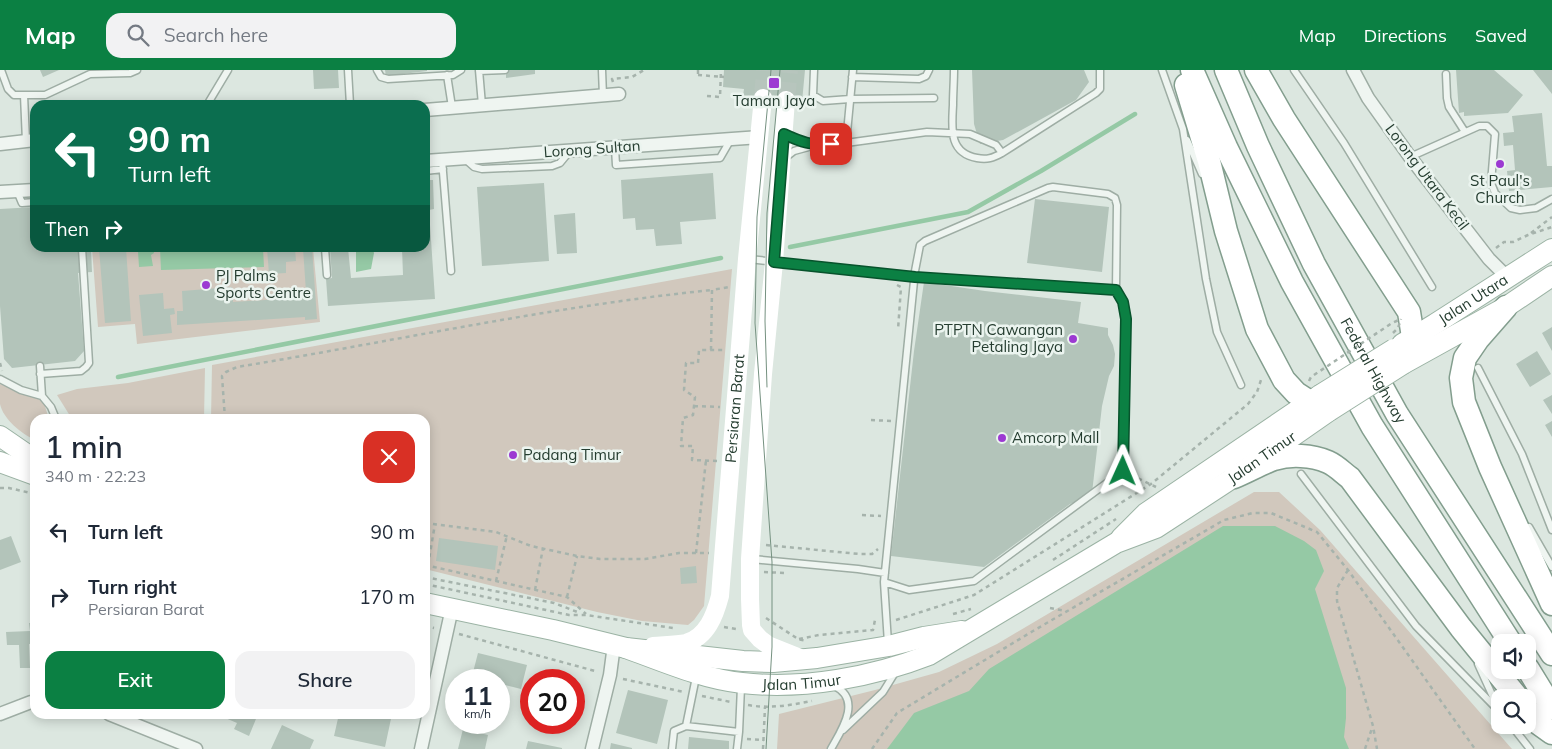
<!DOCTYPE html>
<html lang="en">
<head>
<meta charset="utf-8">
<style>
  body { margin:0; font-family:Mulish,sans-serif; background:#f2f2f3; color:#1f2937; height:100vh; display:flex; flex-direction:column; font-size:19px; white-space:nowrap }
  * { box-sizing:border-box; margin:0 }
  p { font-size:16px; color:#747a83 }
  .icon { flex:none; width:28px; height:28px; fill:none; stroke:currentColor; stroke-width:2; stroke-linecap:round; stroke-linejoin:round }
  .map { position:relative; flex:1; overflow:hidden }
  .details { position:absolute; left:30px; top:344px; width:400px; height:305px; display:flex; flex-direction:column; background:#fff; border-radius:15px; box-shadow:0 2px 12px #0003 }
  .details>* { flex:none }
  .top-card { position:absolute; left:30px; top:30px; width:400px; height:152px; border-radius:15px; box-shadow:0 2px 12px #0003; background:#0b6e4f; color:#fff; overflow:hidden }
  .fabs { position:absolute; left:1491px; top:564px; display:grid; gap:10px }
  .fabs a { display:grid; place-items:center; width:45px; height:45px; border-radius:10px; background:#fff; box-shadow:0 2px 12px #0003; font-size:25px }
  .speed { position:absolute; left:445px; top:599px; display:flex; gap:10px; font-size:25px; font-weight:700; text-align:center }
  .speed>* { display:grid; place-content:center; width:65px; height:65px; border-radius:50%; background:#fff; box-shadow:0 2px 12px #0003; line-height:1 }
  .speed small { font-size:12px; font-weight:400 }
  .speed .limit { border:8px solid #d22; background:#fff; color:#111 }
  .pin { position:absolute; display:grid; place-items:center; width:42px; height:42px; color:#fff; margin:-21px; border-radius:10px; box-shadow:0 2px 8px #0006 }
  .me { position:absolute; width:55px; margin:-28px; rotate:1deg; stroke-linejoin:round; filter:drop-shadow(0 0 4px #0008) }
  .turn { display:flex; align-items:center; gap:18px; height:105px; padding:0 15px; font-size:22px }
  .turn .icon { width:65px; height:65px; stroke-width:2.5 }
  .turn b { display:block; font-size:35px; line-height:42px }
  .then { display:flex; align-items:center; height:48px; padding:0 15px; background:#0003; gap:10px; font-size:19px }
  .round { display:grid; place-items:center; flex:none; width:52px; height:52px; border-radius:15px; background:#f2f2f3 }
  .head { display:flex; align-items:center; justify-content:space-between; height:85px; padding:0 15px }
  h1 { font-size:30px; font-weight:600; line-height:38px }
  .cta { display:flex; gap:10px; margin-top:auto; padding:10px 15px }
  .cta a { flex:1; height:58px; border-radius:15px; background:#0b8043; color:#fff; font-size:20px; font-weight:600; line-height:58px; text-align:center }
  .cta a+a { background:#f2f2f3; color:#1f2937 }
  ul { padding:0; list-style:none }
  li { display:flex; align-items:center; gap:15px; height:65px; padding:0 15px }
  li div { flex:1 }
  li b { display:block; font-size:19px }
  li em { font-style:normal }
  header { display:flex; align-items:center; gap:30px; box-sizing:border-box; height:70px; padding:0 25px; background:#0b8043; color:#fff }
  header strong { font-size:24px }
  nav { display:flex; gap:28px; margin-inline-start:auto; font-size:18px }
  .search { width:350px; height:45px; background:#f2f2f3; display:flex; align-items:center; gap:12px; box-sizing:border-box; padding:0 18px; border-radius:15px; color:#747a83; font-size:19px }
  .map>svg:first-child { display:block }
</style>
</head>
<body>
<header>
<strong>Map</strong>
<div class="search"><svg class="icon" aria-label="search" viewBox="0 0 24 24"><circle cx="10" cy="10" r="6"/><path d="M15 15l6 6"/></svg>Search here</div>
<nav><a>Map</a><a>Directions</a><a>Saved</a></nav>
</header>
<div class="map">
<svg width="1552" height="679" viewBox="0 0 1552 679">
  <rect width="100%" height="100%" fill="#dce7e0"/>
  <path fill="#d1c8bd" d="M92 178H313L320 252 137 274 135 254 98 257Z
    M732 199 704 536 694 550 688 555 642 551 597 542 425 499V349H211L212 295Z
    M205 298 204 349H72L57 325 77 319 128 313Z
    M0 314 43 330 49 349H35V370C22 364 3 349 0 334 0 328 0 321 0 314Z
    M1254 422H1279L1320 460 1512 679H777L779 644 875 620 939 602 997 574Z"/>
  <path fill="#95c9a5" d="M135 178H153L154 183 151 185 153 196 139 197 138 181Z
    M160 178H263L264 197 161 200Z
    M356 178H372L374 183 371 199 356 202Z
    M1223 456H1275L1304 471 1316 480 1324 501 1315 519 1346 618V648L1344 667 1349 679H887L914 643 969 621 989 599Z"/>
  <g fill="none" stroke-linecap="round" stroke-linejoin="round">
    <path stroke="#95c9a5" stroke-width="4.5" d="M790 177 968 142 1041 101 1135 44
      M118 307 721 188"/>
  </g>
  <path fill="#b3c4ba" d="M40 0H59L43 7Z
    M313 0H338L339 18 314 19Z
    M385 0H427V1L386 6Z
    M506 0H535V4L506 8Z
    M724 0H805L802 32 743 26 744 19 723 17Z
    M972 0H1084L1089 12 1076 30 1003 70 980 74 974 54Z
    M1456 0H1494L1523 25 1508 43 1464 46V42L1459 43Z
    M1533 0H1552V24Z
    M1542 43 1547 96H1552V117L1509 121 1507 101 1515 100 1513 75 1504 76 1503 63 1514 62 1512 46Z
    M713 103 716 149 680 152 682 174 656 176 654 159 636 160 635 148 623 149 621 110Z
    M425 110H433L434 139 429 140 435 229 328 236 326 209 332 208 330 178H348L351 208 403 205 402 178H425Z
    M544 113 549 191 482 196 477 117Z
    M1035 129 1109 137 1102 202 1027 193Z
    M35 137V178H91L92 202 78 203 84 281 75 291 12 298 4 289 0 236V139Z
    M575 143 577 183 557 184 554 145Z
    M99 178H126L131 251 105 253Z
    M267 178H295L296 191 286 192V203L269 204Z
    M303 178H312L317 249 305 250V247L177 255V241H183L182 221 232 217 233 232 295 228V222H306Z
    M924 212 985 221 1081 232 1078 253 1108 258V265L1113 275 1115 284 1114 296 1109 306 1102 336 1092 423 1084 429 1070 434 984 497 891 486 914 281Z
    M163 223 164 239 174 238 175 244 170 245 172 263 143 266 139 225Z
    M1552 257V281L1542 263Z
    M1537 281 1551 304 1530 317 1516 294Z
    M1552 325V344L1543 330Z
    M1552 351V367L1545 355Z
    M11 466 21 492 0 500V470Z
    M439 468 498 476 495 500 436 491Z
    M696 496 697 513 681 514 680 498Z
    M29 553H35V574H29L30 598H20L19 575H7L6 562 30 561Z
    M478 583 527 595 521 619 505 615 499 640V610H471Z
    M546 604 570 609V610H545Z
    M628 620 668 630 657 674 616 663Z
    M216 644H258L249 666 234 659 237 653Z
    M339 644H392L385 677 334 666Z
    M282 655 314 670 310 679H271Z
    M463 659 488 665 485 679H458Z
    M689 667 729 671V679H688Z
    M528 671 562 678V679H526Z
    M611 673 632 678V679H610Z"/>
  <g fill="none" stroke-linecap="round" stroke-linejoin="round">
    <path stroke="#b7c5bd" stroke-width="18" stroke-dasharray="18 9" stroke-linecap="butt" d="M763 28 765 0
      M786 30 789 0"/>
    <defs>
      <path id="lane" d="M1 0 8 19 14 25H45L90 4 130 3 137 0
        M348 0 350 35
        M377 0 381 7 388 9 453 5 461 0
        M479 0 482 35
        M602 0 603 26
        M814 0 813 25 823 31 850 29 934 28
        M1162 0 1183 59 1206 209 1217 262 1241 315
        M1294 0 1344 73 1432 217
        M479 1 505 0
        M1446 4 1447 28 1449 37 1465 62
        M447 5 452 37
        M852 7 919 9 926 6 929 0
        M24 25 26 71
        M207 35 228 0
        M784 64 796 69 815 75
        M1187 70 1202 104
        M846 73 853 0
        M615 78 616 95 720 88 731 69
        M1002 83 1096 23 1100 19V0
        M1410 87 1479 56H1487L1495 64 1491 113 1495 123 1511 138 1520 140 1536 138 1552 129
        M785 88 794 81 816 75 846 73 927 62 970 64 996 75 1002 83C993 88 987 90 977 88 948 83 952 57 953 35 953 23 954 12 954 0
        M465 89 474 97 482 99 552 96 560 93 569 82
        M442 90 451 201
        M425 101 443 99
        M17 121 22 133 35 132
        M325 178 327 205
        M749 189 915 207 1116 220
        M40 296 42 326 51 337 56 349
        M1478 298 1522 384 1552 460
        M40 304 81 301 86 297 89 293 82 178
        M0 309 21 320 42 326
        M1301 404 1416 556 1500 642
        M1529 457 1552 497
        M752 489 858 499 885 503
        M884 512 909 520 974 511 1123 401 1126 249 1123 232 1116 220 1117 135 1115 128 1108 124 1053 117 1048 118 925 171 920 175 915 201 884 512 888 573
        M1478 594 1499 640
        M1511 655 1530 679
        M686 656 739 662 741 617
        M843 660 883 622 896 601
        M672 679 674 661 686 656 696 607
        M737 679 739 662
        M831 679C841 661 863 629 834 616"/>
      <path id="street" d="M1353 0 1368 28 1410 87 1489 189 1508 208
        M425 40 619 24
        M0 74 35 70
        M425 91 760 67
        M0 122 35 120
        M0 644 31 632H35
        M109 644 196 679
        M421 679 452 538
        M592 679 610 605 614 575"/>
      <g id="primary">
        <path id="s2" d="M1402 274 1435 254 1552 179"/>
        <path d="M1403 294 1506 237 1552 206"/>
        <path d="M0 366 35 390"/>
        <path d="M0 392 35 405"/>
        <path d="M1121 468 1146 443 1320 325"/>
        <path d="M425 533 553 560 626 578 743 591 773 592 817 588 889 576 924 567 962 561"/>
        <path id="s3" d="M626 578C662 591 703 609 742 613 803 620 873 607 929 585L1116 473 1156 458 1234 407 1329 341"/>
      </g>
      <g id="highway">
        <path d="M1192 0 1226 77 1292 212 1372 356 1510 572"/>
        <path id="s4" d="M1226 0 1258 76 1314 194 1397 344 1552 584"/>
        <path d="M1256 0 1284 49 1409 242 1413 267"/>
        <path d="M1186 15 1209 91 1226 161 1257 259 1284 310 1296 323 1310 332"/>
        <path d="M1506 237 1478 269 1465 288 1461 308 1464 332 1490 397 1552 534"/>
        <path d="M1234 407C1247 402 1260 394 1274 389 1290 384 1312 385 1328 392 1337 396 1343 403 1350 408L1461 558 1518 628"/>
        <path d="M1528 599 1552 638"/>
        <path d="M1528 640 1538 653 1552 663"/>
      </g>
    </defs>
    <use href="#lane" stroke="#9eada4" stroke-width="9"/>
    <use href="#street" stroke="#9eada4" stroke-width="15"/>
    <use href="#primary" stroke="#9bb3a4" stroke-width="22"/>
    <use href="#highway" stroke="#839e8e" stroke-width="25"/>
    <path stroke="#a6b3ac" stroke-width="2.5" stroke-dasharray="4 4" stroke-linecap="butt" d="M698 0V5
      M613 12 612 9 632 7 644 0
      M707 26 720 27 721 0
      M1531 163 1552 147
      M1496 178 1504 172H1513L1528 165 1552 157
      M897 215 901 217 898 260
      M711 280 712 220 729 217
      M0 293 2 301
      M694 336 720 337
      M225 349 222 306 226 302 237 297C396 271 553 236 712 220
      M871 350 891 351
      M717 391 692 390 693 376H681L683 348 693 345 695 327 684 320 686 293H698L699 280H724
      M1131 405 1156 417
      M0 418H9L35 424
      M862 445 881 446
      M425 453 496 462 531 476 577 486 600 489H645L679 483H709
      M766 475 859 484H872L878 479
      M696 483 706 390
      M1053 490 1116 449
      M425 495 567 527 586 544
      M428 495 435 454
      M1348 500 1337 518V531L1373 656 1377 679
      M764 502 784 503
      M425 507 554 533 580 543
      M496 511 507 465
      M425 514 569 545H586L673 558
      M535 520 543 478
      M567 527 577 486
      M1050 538 1066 541
      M953 544 971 539
      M766 548 798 569 806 571
      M896 550 974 525 1151 414 1248 334 1257 322 1262 307
      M425 556 434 558
      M724 557 736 559
      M459 564 595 601
      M799 569 819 565 873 560 875 550
      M623 609 684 622
      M702 626 731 632
      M748 635C770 639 791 635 812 631
      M747 669 764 670
      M763 679 765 637
      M872 679 897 643 1033 561 1224 450 1253 443H1271L1317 462 1348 500 1475 679
      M1365 679 1372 658"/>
    <use href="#lane" stroke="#eff5f1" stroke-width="6"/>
    <use href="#street" stroke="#eff5f1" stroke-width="12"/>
    <g stroke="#fff" stroke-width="18">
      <path d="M786 30 774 192 763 304 750 489V529L751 555 752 560 760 569 768 575 803 589"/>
      <path id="s1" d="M653 576C664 575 676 575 686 573 707 567 715 545 720 526L747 189 763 28"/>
    </g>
    <use href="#primary" stroke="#fff" stroke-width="20"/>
    <use href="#highway" stroke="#fff" stroke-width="22"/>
    <path stroke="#759180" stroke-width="1" d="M767 317 765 251 767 143 780 0
      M766 679 772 577V492L755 253 757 147 771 0"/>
    <defs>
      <path id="primary-bridge" d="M1320 325 1394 279
        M1329 341 1403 294"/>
    </defs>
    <use href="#primary-bridge" stroke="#9bb3a4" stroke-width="22" stroke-linecap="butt"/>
    <path stroke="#a6b3ac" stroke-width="2.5" stroke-dasharray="4 4" stroke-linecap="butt" d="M698 5 724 7
      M1393 263 1398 258 1401 249
      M1309 311 1311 307 1392 253 1401 249"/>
    <use href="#primary-bridge" stroke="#fff" stroke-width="20"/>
  </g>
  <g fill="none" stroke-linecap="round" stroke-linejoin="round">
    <defs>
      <path id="route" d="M831 74C812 76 801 72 784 64L774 192 915 207 1116 220 1123 232 1126 249 1123 401"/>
    </defs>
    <use href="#route" stroke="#07532c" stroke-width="12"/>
    <use href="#route" stroke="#0b8043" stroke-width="9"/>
  </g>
  <g fill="#9c3ad2" stroke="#ebf4ef" stroke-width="2">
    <rect x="768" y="7" width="12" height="12" rx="2.5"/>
    <circle cx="1500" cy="94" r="5"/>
    <circle cx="206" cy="215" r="5"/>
    <circle cx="1073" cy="269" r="5"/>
    <circle cx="1002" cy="368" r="5"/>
    <circle cx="513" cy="385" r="5"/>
  </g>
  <g text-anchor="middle" stroke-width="5" stroke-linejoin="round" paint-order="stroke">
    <g font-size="15" fill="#253d30" stroke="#ebf4ef" text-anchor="start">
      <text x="774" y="36" text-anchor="middle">Taman Jaya</text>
      <text x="1500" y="116" text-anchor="middle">St Paul's<tspan x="1500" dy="17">Church</tspan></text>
      <text x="216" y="211">PJ Palms<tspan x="216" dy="17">Sports Centre</tspan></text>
      <text x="1063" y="265" text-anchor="end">PTPTN Cawangan<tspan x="1063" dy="17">Petaling Jaya</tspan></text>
      <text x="1012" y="373">Amcorp Mall</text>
      <text x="523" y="390">Padang Timur</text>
    </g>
    <g font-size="15" fill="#253d30" stroke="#ebf4ef">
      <text transform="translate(592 79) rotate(-4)" y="5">Lorong Sultan</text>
      <text transform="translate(1427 107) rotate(53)" y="5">Lorong Utara Kecil</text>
      <text dy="5" stroke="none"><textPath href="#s2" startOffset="84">Jalan Utara</textPath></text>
      <text dy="5" stroke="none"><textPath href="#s4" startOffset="335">Federal Highway</textPath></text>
      <text dy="5" stroke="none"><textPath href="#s1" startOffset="282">Persiaran Barat</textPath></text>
      <text dy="5" stroke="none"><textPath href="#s3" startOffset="700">Jalan Timur</textPath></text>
      <text dy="5" stroke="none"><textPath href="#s3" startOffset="181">Jalan Timur</textPath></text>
    </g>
  </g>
</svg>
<div class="fabs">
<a><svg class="icon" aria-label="sound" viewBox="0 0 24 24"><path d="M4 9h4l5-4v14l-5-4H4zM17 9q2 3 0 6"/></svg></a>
<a><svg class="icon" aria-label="search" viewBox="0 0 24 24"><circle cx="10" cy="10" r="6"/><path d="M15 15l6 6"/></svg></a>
</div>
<div class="speed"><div>11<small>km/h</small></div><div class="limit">20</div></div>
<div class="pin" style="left:831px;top:74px;background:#d93025"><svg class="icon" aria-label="arrive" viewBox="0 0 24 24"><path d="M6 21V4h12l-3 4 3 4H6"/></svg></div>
<svg class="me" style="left:1123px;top:401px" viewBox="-20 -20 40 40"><path d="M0-17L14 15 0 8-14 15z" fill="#0b8043" stroke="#fff" stroke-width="4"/></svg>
<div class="top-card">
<div class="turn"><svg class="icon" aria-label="left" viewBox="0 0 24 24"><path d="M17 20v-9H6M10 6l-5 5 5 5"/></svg><div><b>90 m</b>Turn left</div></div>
<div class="then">Then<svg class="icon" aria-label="right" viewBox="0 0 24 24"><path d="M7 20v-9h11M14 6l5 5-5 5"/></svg></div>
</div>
<section class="details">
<div class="head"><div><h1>1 min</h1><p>340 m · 22:23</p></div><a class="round" style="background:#d93025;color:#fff"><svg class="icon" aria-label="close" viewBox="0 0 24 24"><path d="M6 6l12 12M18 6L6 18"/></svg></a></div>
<ul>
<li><svg class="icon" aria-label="left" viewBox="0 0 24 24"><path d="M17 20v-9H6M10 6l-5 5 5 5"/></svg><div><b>Turn left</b></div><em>90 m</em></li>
<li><svg class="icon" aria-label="right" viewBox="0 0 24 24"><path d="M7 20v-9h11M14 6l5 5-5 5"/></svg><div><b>Turn right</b><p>Persiaran Barat</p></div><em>170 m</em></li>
</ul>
<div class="cta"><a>Exit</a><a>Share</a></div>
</section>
</div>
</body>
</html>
